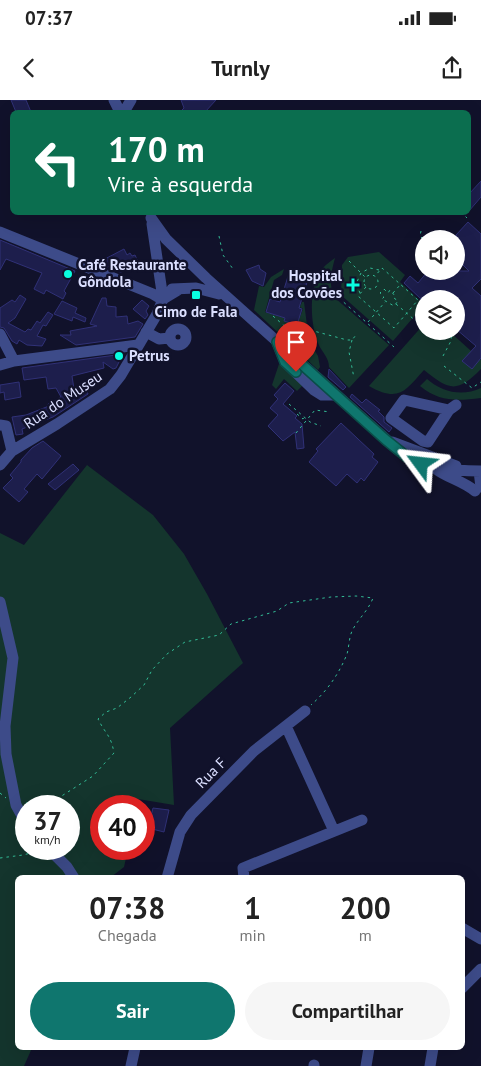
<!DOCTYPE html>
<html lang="pt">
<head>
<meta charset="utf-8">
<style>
  body { margin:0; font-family:"PT Sans",sans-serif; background:#f6f6f6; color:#222; height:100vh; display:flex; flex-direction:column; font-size:19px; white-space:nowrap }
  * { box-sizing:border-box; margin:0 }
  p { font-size:16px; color:#767676 }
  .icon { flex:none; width:28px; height:28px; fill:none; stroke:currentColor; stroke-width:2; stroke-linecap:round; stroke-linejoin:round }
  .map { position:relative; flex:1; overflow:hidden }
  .side { position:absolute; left:15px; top:775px; width:450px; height:175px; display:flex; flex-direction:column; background:#fff; border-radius:8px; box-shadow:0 5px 20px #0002 }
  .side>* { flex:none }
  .hud { position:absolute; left:10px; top:10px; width:461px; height:105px; border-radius:8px; box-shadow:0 5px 20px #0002; background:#0b6e4f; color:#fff; overflow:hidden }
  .buttons { position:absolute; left:415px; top:130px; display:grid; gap:10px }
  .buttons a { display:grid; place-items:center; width:50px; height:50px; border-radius:50%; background:#fff; box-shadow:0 5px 20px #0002; font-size:25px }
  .speed { position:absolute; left:15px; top:695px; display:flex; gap:10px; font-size:25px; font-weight:700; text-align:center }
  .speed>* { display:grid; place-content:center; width:65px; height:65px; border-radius:50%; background:#fff; box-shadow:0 5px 20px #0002; line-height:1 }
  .speed small { font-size:12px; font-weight:400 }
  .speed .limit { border:8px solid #d22; background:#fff; color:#111 }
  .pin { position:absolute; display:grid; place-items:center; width:42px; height:42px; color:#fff; margin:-51px -21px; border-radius:50% 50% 50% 0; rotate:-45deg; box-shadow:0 0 5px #0007 }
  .pin .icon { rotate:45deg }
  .me { position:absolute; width:55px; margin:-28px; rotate:300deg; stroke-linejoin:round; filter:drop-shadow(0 0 4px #0008) }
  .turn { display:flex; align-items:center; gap:18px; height:105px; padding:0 15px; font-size:22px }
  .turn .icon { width:65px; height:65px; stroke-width:2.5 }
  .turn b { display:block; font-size:35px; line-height:42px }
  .eta { display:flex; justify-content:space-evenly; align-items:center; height:85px; text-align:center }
  .eta b { font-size:30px; font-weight:700; line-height:35px }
  .button { display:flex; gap:10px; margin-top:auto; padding:10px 15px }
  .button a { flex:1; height:58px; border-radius:30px; background:#0f766e; color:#fff; font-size:20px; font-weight:700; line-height:58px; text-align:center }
  .button a+a { background:#f6f6f6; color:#222 }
  .status { display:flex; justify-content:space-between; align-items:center; height:35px; padding:0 25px; background:#fff; direction:ltr }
  .status svg { height:14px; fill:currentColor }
  header { display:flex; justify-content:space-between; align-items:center; height:65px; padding:0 15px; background:#fff; font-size:22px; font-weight:700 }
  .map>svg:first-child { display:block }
</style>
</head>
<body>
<div class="status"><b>07:37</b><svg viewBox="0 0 49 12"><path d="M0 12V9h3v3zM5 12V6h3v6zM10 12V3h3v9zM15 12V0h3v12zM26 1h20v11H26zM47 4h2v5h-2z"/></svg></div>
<header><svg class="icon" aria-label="back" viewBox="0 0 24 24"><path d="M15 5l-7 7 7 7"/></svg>Turnly<svg class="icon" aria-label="share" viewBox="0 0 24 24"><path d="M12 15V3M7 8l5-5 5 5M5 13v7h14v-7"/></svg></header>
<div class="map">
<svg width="481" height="966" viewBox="0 0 481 966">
  <rect width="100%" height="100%" fill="#11122b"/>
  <path fill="#14352d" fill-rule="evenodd" d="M379 152 405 175 400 182 424 205 393 241 341 195 342 165 348 157Z
    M335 158C331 173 328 184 335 198L389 245 349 288 329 267C329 257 322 253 318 243 310 224 308 185 323 168 326 164 331 161 335 158Z
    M284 169 282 175 274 180 265 212 284 218V221L297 225 303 209 300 207 302 202H304L309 241 318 256 320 267 318 270 254 210 259 186 264 187 271 177Z
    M424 224V231H449L481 260V269C457 293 450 291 424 270 405 291 399 303 369 286Z
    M279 264 303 285 297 291 284 279 276 289 272 285Z
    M427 279C442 292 462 297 481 288V298C456 301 440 302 420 286Z
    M87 365 153 415 184 454 207 494 243 563 170 628 174 705 138 699 137 706H101V749H128L124 767 111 777 18 778V948H32L24 966H0V433L24 445ZM26 706H69V749H26Z"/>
  <path fill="#1d1e4c" stroke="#303177" d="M11 0H26L31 12H16Z
    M181 0H216L205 12H180L184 8Z
    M481 81V97L469 111V94Z
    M468 122 481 134V179L472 188 481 196V258L472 269 462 261 476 246 456 229V199H421L404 183 410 176 418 183 428 171H469L457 159 461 154 456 150V135Z
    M0 140 75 171 64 191 66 193 63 199 46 190 44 194 34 189 42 173 6 159 0 170Z
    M124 149 127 155 130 153 132 156 135 155 138 162 134 164 135 166 121 172 115 171 113 165 107 167 103 160Z
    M259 165 260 169 266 173 263 186 252 181 246 170Z
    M290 170 309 176 299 208 302 209 297 225 284 221 285 218 266 212 270 199 280 202Z
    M20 195 26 199 15 218 8 223 25 232 28 229 31 230 37 221 40 223 48 212 53 215 46 226 43 225 37 236 46 239 42 246 27 245 19 240 17 244 12 241 4 228 0 227V208L12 200 15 202Z
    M102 198H106L107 206 116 207V217L127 216 128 224 138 221 143 224 135 237 76 245 60 235H71L70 231 97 226 90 224Z
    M142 200 149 206 146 211 148 215 145 219 133 209Z
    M62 201 77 208 75 213 86 218 85 222 73 217 72 221 54 214Z
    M123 254 116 268 113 269 103 262 104 268 72 276 74 289 84 284 88 294 53 317 22 329 23 334 16 335 12 317 26 315 49 306 48 304 61 297 56 288 48 289 46 277 24 280 22 268Z
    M329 269 346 287 343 290 328 277Z
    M19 282 21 297 5 300 4 292 0 293V285Z
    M285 283 294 291 283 304 297 316 295 318 302 324 304 348 297 349 295 332 283 341 268 326 278 315 270 308 278 299 274 295Z
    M352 294 362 303 366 299 380 310 378 311 384 317V322L392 328 389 332 350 297Z
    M341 323 374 354 372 357 378 362 364 381 361 378 357 383 347 374 336 386 309 362 318 351 316 349Z
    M43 341 61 356 42 379 37 374 24 389 28 392 19 402 3 388 13 378 10 375 21 362V360L32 348Z
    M73 364 79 370 55 390 48 384Z
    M153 708 169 710 164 732 148 728Z"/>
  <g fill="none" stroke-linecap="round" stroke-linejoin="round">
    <path stroke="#32bc96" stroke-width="1" stroke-dasharray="2.5 4" stroke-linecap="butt" d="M461 112 467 118
      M421 131 420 136 424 140
      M219 136 223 155 233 169
      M349 161 365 177
      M418 161 424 155
      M364 182a7 7 0 1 1 14 0a7 7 0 1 1-14 0Z
      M366 187 358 196 394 228 418 200 382 168 375 176
      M384 189 388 193 390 190 395 196 394 198 398 201 394 206 382 199 384 197 380 193Z
      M360 193 356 184 361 173 370 168 379 170
      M393 193 400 185
      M339 198 394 247
      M396 204 417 222
      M273 216 304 243 315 246
      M368 222 385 202
      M310 230 347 240H352L356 235
      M291 233 293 225
      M352 240 349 252 354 278
      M443 256 451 241 452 231
      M444 266 472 288 481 282
      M289 304 310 322 321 326
      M297 314 303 319 304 317
      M296 333 315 310 330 312
      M0 693 6 698
      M26 703 49 704 93 676 114 653C111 635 106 635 98 619L106 612 117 608 131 597 144 585 152 570 167 554 185 542 219 535 231 524 277 511 289 503 331 497 356 496 373 498C368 511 358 519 352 531 349 538 349 547 347 554 339 574 327 591 311 605
      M0 758 23 755 39 751"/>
    <path stroke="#3d4b89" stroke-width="11" d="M114 0 120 12
      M124 12 131 0
      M151 118 166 139 206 178 397 349C423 368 450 371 481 371
      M152 124 163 199
      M0 132 153 194 163 200
      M172 189 196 188 219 194
      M170 237a8 8 0 1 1 16 0a8 8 0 1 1-16 0Z
      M146 232 159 239 170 238
      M0 234 14 261
      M278 245 285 262 314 290 322 295H335
      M0 265 14 261 138 245
      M449 310 404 300 391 318 423 341 428 342 449 310 456 305
      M0 325 6 326 12 351
      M392 342 456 366
      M0 365 12 351 57 324 110 289 121 275 157 214 163 199 178 190
      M436 369C448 378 463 381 475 391
      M479 371 481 387
      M0 502 13 558 5 626 6 654 16 705 26 723
      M286 626 334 731
      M49 749 67 767 74 778
      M167 778 180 732 191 715 254 651 305 611
      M244 778 243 768 362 720
      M462 828 481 839
      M462 888 481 869
      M131 966 135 948
      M314 966V965
      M366 966 369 948
      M430 966 433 948"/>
  </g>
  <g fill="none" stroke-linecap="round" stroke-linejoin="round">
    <defs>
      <path id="route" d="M296 272 285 262 277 242 386 340 407 357 421 364"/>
    </defs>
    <use href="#route" stroke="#0a4d48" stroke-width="12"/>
    <use href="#route" stroke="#0f766e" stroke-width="9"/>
  </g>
  <g fill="#09fde0" stroke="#11122b" stroke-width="2">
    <circle cx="68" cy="174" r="5"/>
    <path d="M350.5 177.5h5v5h5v5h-5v5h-5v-5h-5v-5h5z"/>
    <rect x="191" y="190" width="10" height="10" rx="2.5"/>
    <circle cx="119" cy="256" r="5"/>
  </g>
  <g text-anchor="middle" stroke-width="5" stroke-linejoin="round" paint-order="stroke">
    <g font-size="15" font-weight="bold" fill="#dbdfff" stroke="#11122b" text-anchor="start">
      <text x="78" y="170">Café Restaurante<tspan x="78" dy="17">Gôndola</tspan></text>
      <text x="342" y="181" text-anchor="end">Hospital<tspan x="342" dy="17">dos Covões</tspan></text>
      <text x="196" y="217" text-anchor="middle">Cimo de Fala</text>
      <text x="129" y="261">Petrus</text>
    </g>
    <g font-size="15" fill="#dbdfff" stroke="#11122b">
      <text transform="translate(63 300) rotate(-34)" y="5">Rua do Museu</text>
      <text transform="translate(211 673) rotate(-45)" y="5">Rua F</text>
    </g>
  </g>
</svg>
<div class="buttons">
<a><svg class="icon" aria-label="sound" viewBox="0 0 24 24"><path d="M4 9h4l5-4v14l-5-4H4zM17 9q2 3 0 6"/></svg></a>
<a><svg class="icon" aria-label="layers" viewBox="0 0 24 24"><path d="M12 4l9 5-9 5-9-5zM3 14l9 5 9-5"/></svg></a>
</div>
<div class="speed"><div>37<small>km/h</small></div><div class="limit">40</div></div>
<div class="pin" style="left:296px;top:272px;background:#d93025"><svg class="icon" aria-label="arrive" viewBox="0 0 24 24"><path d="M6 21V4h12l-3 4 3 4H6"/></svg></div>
<svg class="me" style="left:421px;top:364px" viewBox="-20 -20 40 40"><path d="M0-17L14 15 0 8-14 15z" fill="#0f766e" stroke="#fff" stroke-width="4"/></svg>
<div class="hud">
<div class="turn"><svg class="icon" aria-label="left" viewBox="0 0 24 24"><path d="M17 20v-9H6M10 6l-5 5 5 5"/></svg><div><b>170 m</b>Vire à esquerda</div></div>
</div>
<section class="side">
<div class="eta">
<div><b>07:38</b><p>Chegada</p></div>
<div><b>1</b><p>min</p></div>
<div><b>200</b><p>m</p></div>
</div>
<div class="button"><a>Sair</a><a>Compartilhar</a></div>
</section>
</div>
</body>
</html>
